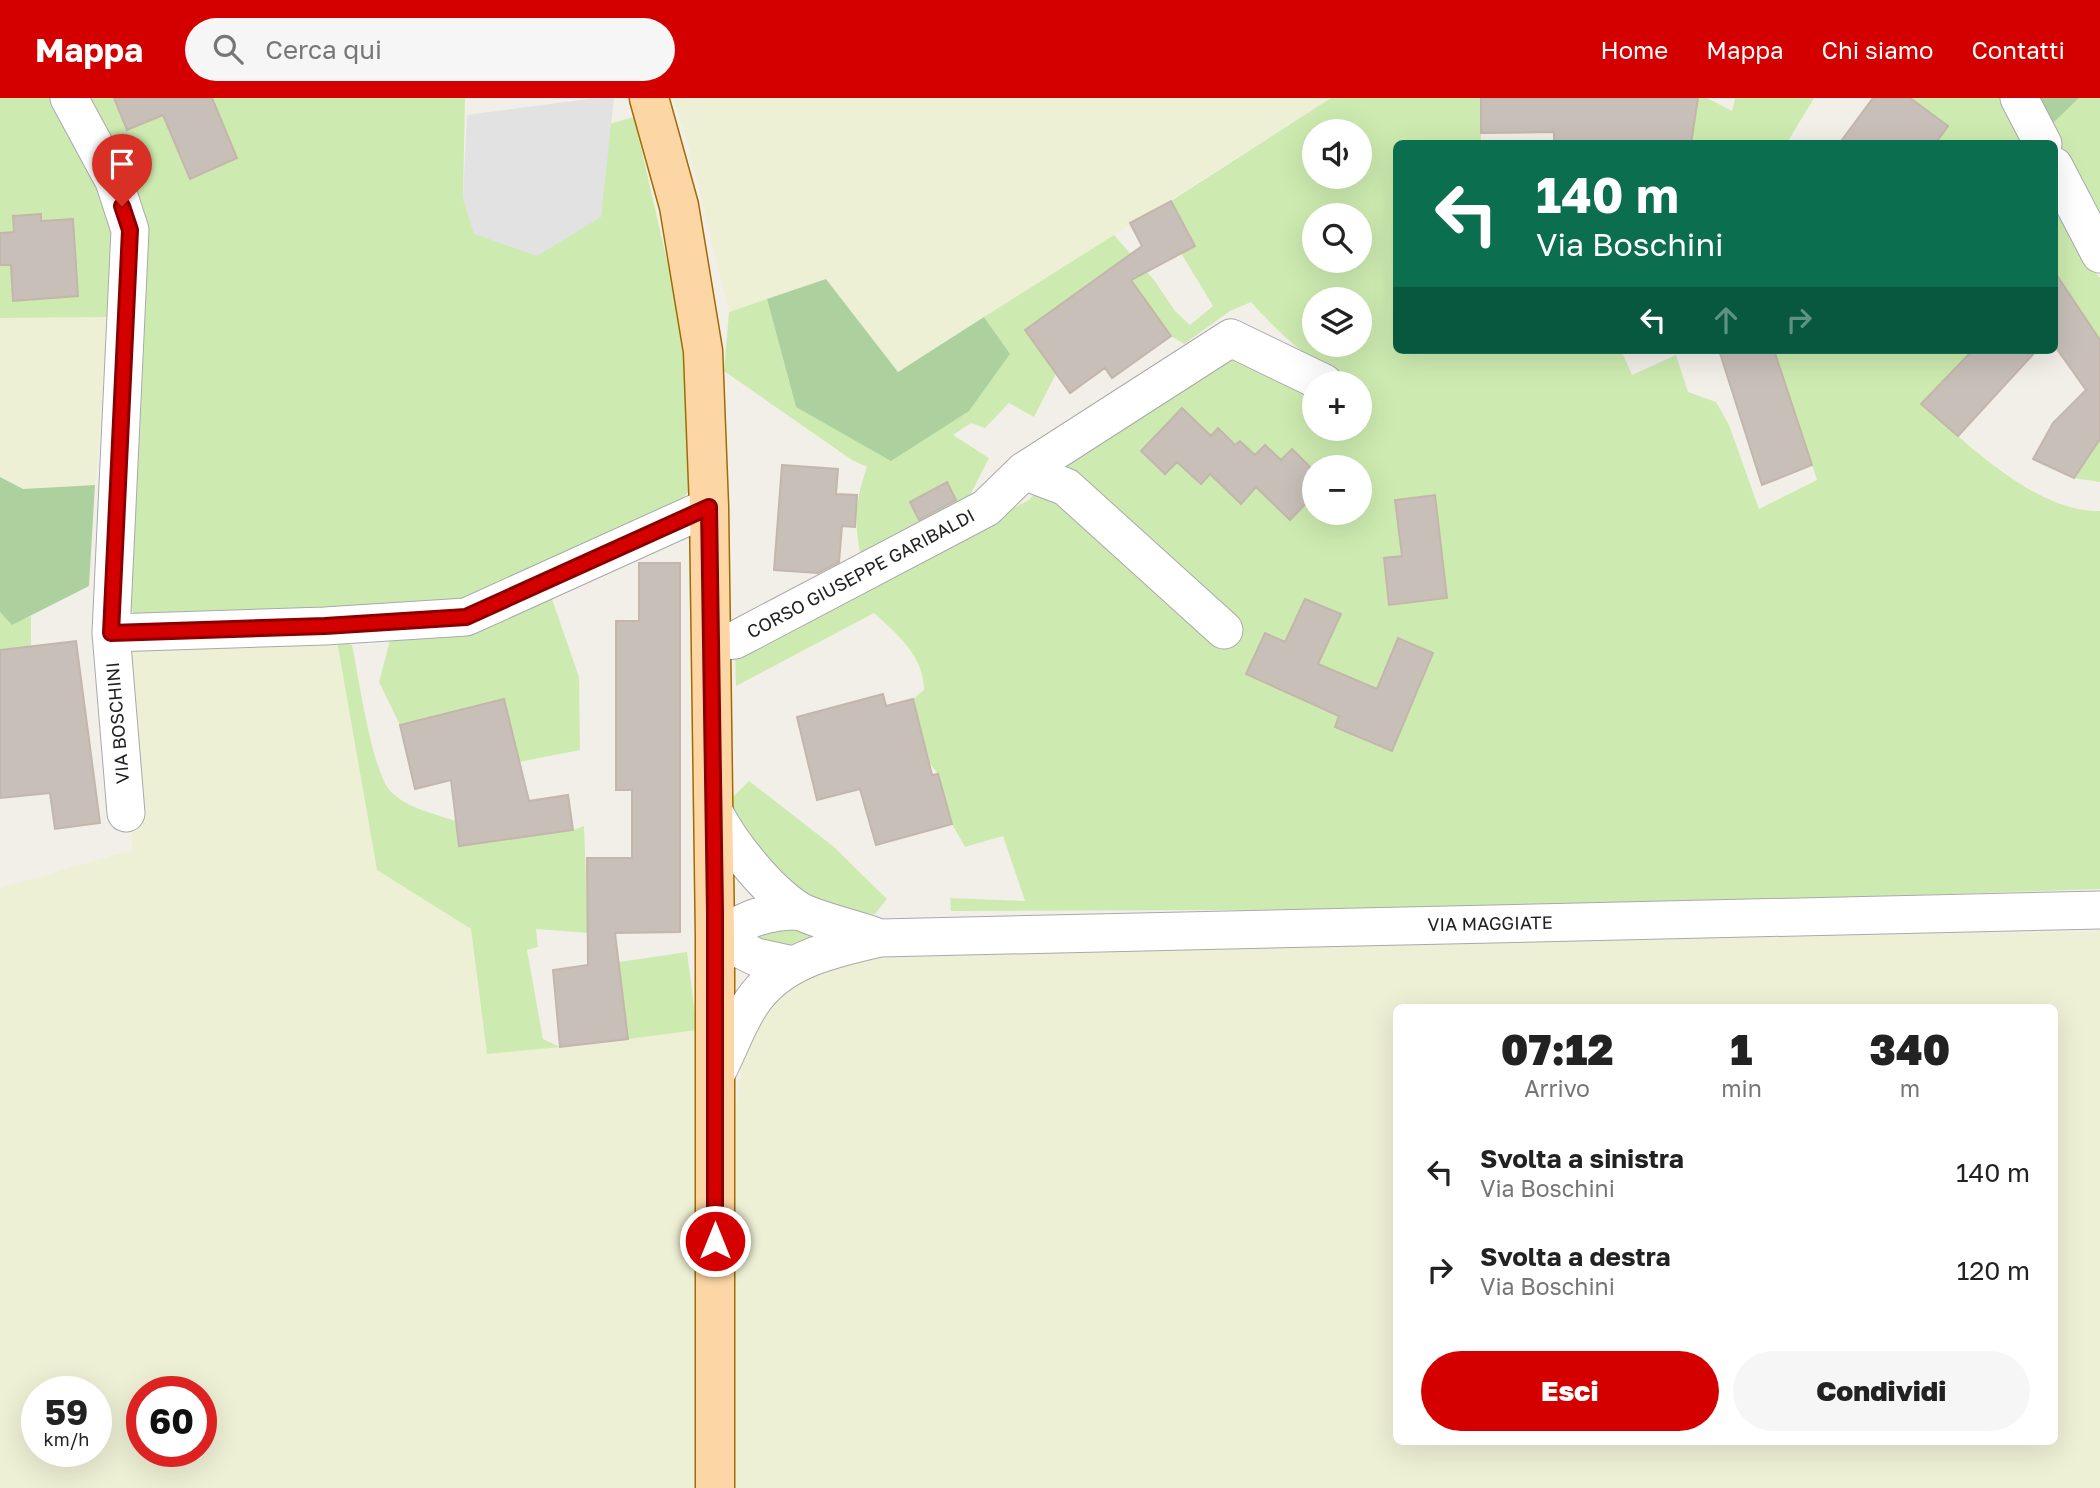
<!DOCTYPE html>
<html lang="it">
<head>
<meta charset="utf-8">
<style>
  body { margin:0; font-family:"Golos Text",sans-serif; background:#f6f6f6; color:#222; height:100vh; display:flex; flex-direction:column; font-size:26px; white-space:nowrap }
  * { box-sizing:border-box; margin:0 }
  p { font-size:23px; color:#767676 }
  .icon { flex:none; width:38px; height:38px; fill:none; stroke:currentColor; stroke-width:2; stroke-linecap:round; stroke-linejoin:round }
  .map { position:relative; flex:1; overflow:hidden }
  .sheet { position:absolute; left:1393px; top:906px; width:665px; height:441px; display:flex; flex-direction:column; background:#fff; border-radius:10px; box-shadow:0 7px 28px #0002 }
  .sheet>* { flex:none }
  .banner { position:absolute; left:1393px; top:42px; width:665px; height:214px; border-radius:10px; box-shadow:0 7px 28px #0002; background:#0b6e4f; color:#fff; overflow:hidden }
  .fabs { position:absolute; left:1302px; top:21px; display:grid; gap:14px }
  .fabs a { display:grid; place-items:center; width:70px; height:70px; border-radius:50%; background:#fff; box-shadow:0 7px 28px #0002; font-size:35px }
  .speed { position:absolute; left:21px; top:1278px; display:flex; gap:14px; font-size:35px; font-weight:700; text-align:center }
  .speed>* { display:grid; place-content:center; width:91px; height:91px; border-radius:50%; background:#fff; box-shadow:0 7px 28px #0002; line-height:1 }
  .speed small { font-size:18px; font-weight:400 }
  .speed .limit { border:10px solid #d22; background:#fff; color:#111 }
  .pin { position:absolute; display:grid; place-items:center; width:60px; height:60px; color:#fff; margin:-72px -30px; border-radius:50% 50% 50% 0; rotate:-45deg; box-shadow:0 0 7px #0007 }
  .pin .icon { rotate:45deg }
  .me { position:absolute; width:77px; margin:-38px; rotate:0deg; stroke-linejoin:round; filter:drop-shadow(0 0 5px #0008) }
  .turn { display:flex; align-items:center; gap:24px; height:147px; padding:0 28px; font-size:32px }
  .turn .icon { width:91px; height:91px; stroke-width:2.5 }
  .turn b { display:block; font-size:49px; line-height:60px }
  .lanes { display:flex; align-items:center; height:66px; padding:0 28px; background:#0003; justify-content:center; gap:35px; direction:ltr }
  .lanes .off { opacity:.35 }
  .eta { display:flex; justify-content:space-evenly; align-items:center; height:119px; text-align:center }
  .eta b { font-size:42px; font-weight:800; line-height:49px }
  .cta { display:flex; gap:14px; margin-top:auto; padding:14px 28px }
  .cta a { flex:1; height:80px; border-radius:42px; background:#d40000; color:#fff; font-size:28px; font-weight:800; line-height:80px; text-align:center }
  .cta a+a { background:#f6f6f6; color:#222 }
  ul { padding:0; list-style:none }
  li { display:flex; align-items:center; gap:21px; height:98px; padding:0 28px }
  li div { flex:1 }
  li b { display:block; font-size:26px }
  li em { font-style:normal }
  header { display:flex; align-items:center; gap:42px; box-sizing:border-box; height:98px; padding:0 35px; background:#d40000; color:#fff }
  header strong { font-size:33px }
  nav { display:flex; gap:38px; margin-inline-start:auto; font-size:24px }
  .search { width:490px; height:63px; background:#f6f6f6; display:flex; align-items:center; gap:18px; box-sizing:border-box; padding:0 24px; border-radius:38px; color:#767676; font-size:26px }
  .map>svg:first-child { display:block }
</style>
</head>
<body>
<header>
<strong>Mappa</strong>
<div class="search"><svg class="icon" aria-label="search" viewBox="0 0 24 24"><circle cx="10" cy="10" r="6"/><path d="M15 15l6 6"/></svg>Cerca qui</div>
<nav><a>Home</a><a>Mappa</a><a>Chi siamo</a><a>Contatti</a></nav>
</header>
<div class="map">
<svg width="2100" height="1390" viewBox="0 0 2100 1390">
  <rect width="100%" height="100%" fill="#f2efe9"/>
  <path fill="#eef0d5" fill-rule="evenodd" d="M673 0H1331L898 274 826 181 729 214 688 47Z
    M110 219 95 387 23 391 0 379V220Z
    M337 543 377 772 471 831 487 956 697 932 694 1390H0V790L132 752 125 567 134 547ZM37 1293H96V1353H37ZM142 1293H201V1353H142Z
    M2100 833V1390H734L735 1014 744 956 772 902 807 875 860 863 914 855ZM1396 910H2054V1344H1396Z"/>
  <path fill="#cdebb0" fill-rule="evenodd" d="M0 0H465L463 101 609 26 634 19 682 228 691 391 667 417 476 502 141 520 118 502 110 219 0 220Z
    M1331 0H1481V45L1396 46V252H1621L1632 277 1676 257 1688 294 1716 304 1729 327 1759 411 1817 382 1774 252H1973L1922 306C1966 345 2037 415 2100 413V791L1493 811 951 813 950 800 1025 803 1003 738 965 749 952 726 938 676 929 664 913 601 924 592C924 558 897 536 874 515L736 588 735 555 1029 402 1068 359 1230 254 1314 297V331H1360V285C1330 285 1271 227 1251 204L1230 213 1184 246 1171 238 1138 192 1102 176 1025 232 1056 276 1034 319 1009 305 985 330 971 325 953 337 989 360 962 413 862 464C854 427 854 406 867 369L852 362 724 273 729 214 767 201 796 309 1010 257 984 219 1114 137 1154 182 1175 213 1190 227 1213 208 1181 155 1195 148 1171 103ZM1314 33H1360V79H1314ZM1314 117H1360V163H1314ZM1314 201H1360V247H1314ZM1314 369H1360V415H1314Z
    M1698 0H1707L1732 13 1735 0H1814L1787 45 1691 46Z
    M1910 0H2003L2027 45H1935L1948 28Z
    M2079 0H2100V125L2050 28Z
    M2054 99 2072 144 2100 180V242L2055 173Z
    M2100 341V384L2074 380Z
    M551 498 579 579 580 652 519 664 503 601 400 627 379 584 392 535Z
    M0 514 12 526 31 518V548L0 627Z
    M337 543 352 547C359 581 371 665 388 690 402 709 435 716 456 723L460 748 573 732 584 728 588 835 536 831 538 849 527 852 543 941 560 949 487 956 471 831 377 772Z
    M749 683 834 749 887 801 875 816 818 811 740 737 730 702Z
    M760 827 835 836 794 854 746 843Z
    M687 854 697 932 628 941 619 864Z"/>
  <path fill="#add19e" d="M2037 0H2079L2050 28Z
    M826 181 898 274 984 219 1010 256 969 313 891 363 796 309 767 201Z
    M0 379 23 391 95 387 89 488 12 527 0 514Z"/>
  <path fill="#e2e2e2" d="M596 0H614L601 119 537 158 474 136 463 101 467 17Z"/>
  <path fill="#c7bfb8" stroke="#c4b6ab" stroke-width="2" d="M114 0H212L237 60 190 81 163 17 127 32Z
    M1481 0H1698L1691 46H1554V34L1481 35Z
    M1873 0H1910L1948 28 1935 46H1839Z
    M1171 103 1195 148 1131 182 1171 238 1112 280 1105 270 1070 295 1025 232 1142 148 1130 125Z
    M41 116V123L73 121 78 198 13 203 11 167H0V135L14 134 13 118Z
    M2054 173 2100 242V341L2074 380 2033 361 2053 325 2086 292 2054 247Z
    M1719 252H1774L1812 367 1762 387Z
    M1973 252H2037L1958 338 1921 306Z
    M1182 310 1211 338 1218 330 1235 347 1240 343 1255 357 1265 347 1281 362 1292 351 1314 373V397L1290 422 1256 389 1241 406 1210 376 1201 386 1177 364 1165 376 1141 353Z
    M782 367 838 371 836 396 857 397 855 429 842 428 839 464 818 475 774 472Z
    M947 384 956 402 919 422 910 404Z
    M1435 397 1447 500 1389 507 1384 460 1402 458 1395 402Z
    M639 465H680V834L615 835 628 941 560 949 553 872 588 867 587 760H632V692H616V523H639Z
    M1305 501 1341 516 1318 566 1377 591 1398 540 1433 555 1392 653 1335 629 1339 618 1246 576 1265 535 1285 544Z
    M76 543 100 725 55 731 50 695 0 700V552Z
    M883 596 886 608 913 601 932 677 938 676 952 726 876 747 860 691 817 702 797 619Z
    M504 601 529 703 568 697 573 732 459 748 451 682 415 691 400 627Z"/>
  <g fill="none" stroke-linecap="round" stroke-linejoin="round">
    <defs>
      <path id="minor" d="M69 0 114 83 130 132 111 535 325 528 466 519 709 409
        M2019 0 2043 46
        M2054 68 2100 156
        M1024 373 1066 389 1224 532
        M111 535 126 715
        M711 544 735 542 986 410 1024 373 1231 240 1324 285
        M714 714C731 747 767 792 798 812 817 823 858 831 880 840
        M793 867 756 859 715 839C747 822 763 813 799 813
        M715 978C728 954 737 926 752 904 781 861 833 851 880 840L2100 812"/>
      <path id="major" d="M649 0 679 108 703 253 709 409 715 839V1390"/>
    </defs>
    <use href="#minor" stroke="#a9a9a9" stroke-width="39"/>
    <use href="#major" stroke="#a06b00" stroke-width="41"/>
    <use href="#minor" stroke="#fff" stroke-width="37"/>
    <use href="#major" stroke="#fcd6a4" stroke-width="38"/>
  </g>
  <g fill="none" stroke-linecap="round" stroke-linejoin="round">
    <defs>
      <path id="route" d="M122 108 130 132 111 535 325 528 466 519 709 409 715 814V1143"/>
    </defs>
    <use href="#route" stroke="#8a0000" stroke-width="18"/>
    <use href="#route" stroke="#d40000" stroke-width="12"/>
  </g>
  <g text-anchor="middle" stroke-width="7" stroke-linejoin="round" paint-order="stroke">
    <g font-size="18" fill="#222" stroke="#fff">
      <text transform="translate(861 476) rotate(-28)" y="6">CORSO GIUSEPPE GARIBALDI</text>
      <text transform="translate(118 625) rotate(-95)" y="6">VIA BOSCHINI</text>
      <text transform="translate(1490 826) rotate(-1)" y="6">VIA MAGGIATE</text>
    </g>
  </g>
</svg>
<div class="fabs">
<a><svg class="icon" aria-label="sound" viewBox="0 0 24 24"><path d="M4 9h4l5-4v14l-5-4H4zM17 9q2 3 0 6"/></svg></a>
<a><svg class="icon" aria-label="search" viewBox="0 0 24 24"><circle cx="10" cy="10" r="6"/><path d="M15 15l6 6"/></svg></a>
<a><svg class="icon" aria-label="layers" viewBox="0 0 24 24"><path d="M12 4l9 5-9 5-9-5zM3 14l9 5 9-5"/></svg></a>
<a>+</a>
<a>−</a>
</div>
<div class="speed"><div>59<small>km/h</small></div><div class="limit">60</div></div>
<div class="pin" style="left:122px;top:108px;background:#d93025"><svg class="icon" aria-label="arrive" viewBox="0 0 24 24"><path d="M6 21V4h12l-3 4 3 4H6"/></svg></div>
<svg class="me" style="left:715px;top:1143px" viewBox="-20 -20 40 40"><circle r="17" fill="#d40000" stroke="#fff" stroke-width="3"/><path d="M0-11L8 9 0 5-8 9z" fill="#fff"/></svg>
<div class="banner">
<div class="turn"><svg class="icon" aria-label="left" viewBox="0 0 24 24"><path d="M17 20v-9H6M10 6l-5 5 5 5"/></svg><div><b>140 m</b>Via Boschini</div></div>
<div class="lanes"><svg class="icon" aria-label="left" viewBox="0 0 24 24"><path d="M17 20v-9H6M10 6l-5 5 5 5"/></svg><svg class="icon off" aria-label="ahead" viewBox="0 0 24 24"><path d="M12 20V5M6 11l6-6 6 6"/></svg><svg class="icon off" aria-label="right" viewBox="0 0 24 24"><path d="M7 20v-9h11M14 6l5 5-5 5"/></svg></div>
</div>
<section class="sheet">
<div class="eta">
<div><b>07:12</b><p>Arrivo</p></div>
<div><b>1</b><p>min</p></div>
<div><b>340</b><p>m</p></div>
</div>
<ul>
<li><svg class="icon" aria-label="left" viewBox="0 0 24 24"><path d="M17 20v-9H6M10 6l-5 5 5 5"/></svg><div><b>Svolta a sinistra</b><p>Via Boschini</p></div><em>140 m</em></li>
<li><svg class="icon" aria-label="right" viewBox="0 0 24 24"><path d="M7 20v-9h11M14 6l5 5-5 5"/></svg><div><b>Svolta a destra</b><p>Via Boschini</p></div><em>120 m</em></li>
</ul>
<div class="cta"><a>Esci</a><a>Condividi</a></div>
</section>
</div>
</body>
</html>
